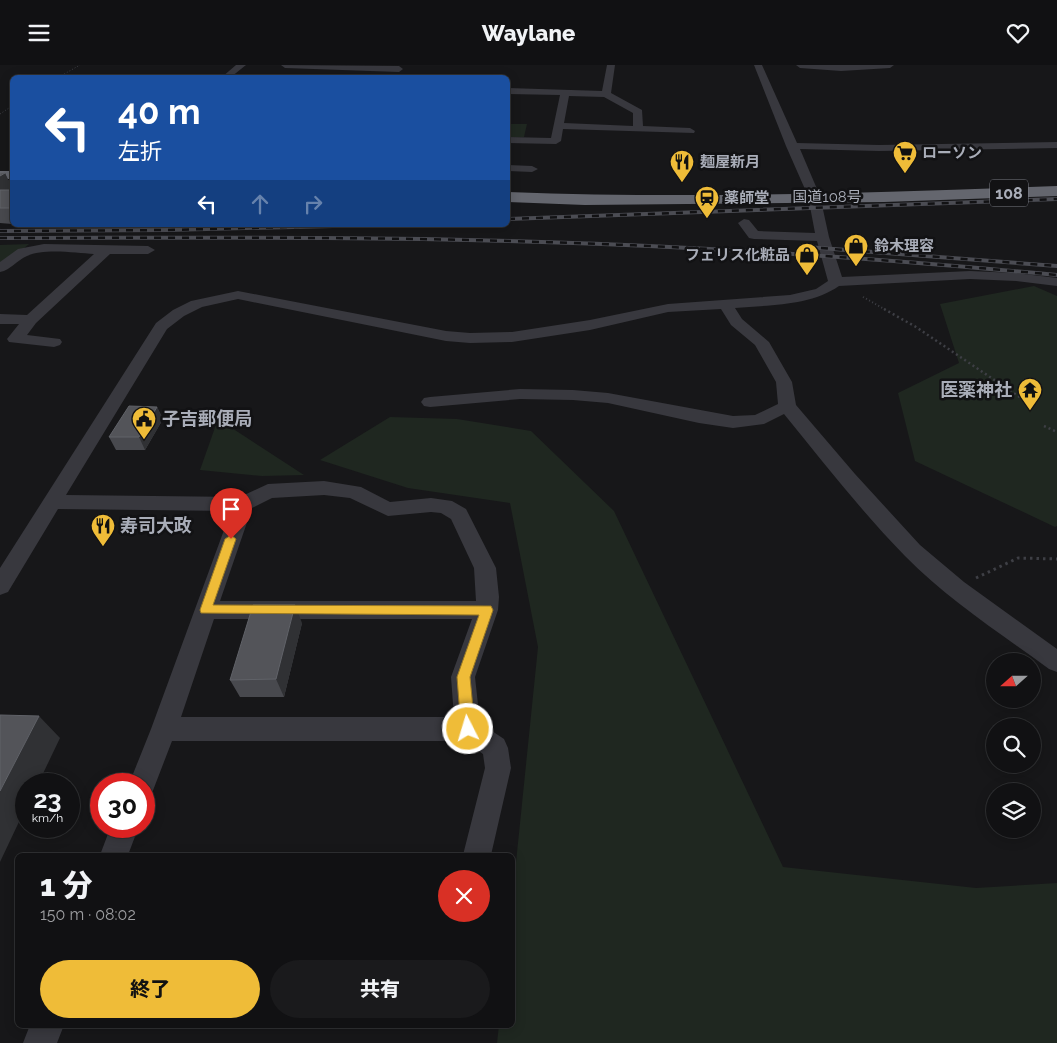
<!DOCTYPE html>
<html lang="ja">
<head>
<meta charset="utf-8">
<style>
  body { margin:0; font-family:Raleway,"Noto Sans JP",sans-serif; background:#1a1a1c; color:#f1f3f6; height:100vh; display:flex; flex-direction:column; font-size:19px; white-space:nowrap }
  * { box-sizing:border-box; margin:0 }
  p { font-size:16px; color:#9c9da0 }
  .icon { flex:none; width:28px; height:28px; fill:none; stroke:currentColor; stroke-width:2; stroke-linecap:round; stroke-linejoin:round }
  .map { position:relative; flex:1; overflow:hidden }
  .sheet { position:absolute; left:15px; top:788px; width:500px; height:175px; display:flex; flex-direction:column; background:#111113; border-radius:8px; box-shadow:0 2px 12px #0003,0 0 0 1px #303133 }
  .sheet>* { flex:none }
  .hud { position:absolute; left:10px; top:10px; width:500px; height:152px; border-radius:8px; box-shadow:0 2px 12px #0003,0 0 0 1px #303133; background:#1a4fa0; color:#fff; overflow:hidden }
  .needle { width:32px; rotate:249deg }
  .buttons { position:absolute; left:986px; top:588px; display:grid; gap:10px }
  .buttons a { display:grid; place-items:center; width:55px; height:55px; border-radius:50%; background:#111113; box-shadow:0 2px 12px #0003,0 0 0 1px #303133; font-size:25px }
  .speed { position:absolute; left:15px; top:708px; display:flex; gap:10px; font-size:25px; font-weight:700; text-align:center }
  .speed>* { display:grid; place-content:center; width:65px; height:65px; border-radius:50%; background:#111113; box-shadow:0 2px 12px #0003,0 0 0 1px #303133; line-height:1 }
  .speed small { font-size:12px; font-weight:400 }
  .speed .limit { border:8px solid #d22; background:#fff; color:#111 }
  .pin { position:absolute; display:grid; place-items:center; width:42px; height:42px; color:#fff; margin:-51px -21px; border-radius:50% 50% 50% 0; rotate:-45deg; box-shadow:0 0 5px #0007 }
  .pin .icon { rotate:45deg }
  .me { position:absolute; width:55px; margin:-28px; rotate:355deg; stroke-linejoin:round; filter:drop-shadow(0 0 4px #0008) }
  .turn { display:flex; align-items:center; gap:18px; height:105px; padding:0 25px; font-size:22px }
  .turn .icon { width:65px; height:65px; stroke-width:2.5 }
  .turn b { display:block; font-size:35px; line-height:42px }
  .lanes { display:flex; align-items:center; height:48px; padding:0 25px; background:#0003; justify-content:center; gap:25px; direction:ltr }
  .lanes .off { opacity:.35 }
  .round { display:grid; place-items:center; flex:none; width:52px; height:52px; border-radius:26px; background:#1a1a1c }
  .head { display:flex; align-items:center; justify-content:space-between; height:85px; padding:0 25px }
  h1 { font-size:30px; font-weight:800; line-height:38px }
  .primary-button { display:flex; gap:10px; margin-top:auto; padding:10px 25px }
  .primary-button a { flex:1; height:58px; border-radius:30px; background:#efbc38; color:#111; font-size:20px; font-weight:800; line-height:58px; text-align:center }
  .primary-button a+a { background:#1a1a1c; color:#f1f3f6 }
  header { display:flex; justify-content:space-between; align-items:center; height:65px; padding:0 25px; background:#111113; font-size:22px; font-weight:800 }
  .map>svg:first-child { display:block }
</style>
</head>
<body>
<header><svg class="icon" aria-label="menu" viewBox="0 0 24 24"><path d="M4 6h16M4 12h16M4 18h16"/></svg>Waylane<svg class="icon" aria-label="heart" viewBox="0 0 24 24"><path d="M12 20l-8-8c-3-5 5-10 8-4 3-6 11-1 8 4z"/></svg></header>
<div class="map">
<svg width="1057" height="978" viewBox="0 0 1057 978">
  <rect width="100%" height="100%" fill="#171719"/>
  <path fill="#1f2720" d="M508 59H527L524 72H508Z
    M29 179 0 203V180Z
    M1034 221 1057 231V461L1055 462 915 396 898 328 959 298 940 239Z
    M390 352 457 354 531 366 614 446 783 802 976 823 1057 818V978H497L499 960H512L513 827 538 582 510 438 408 423 320 395Z
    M218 354 304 410 262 411 200 405Z"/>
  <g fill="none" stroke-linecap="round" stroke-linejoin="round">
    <path stroke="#3e3f45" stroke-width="1" stroke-dasharray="1 2" stroke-linecap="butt" d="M59 12 80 0
      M0 49 12 41"/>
    <path stroke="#3e3f45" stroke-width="2" stroke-dasharray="1 2.5" stroke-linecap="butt" d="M863 232 886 245"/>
    <path stroke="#3e3f45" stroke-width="2.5" stroke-dasharray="2 3" stroke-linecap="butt" d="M884 244 916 262 1021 333
      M1044 361 1057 367"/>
    <path stroke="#3e3f45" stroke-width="3" stroke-dasharray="2.5 4" stroke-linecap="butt" d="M976 513 1018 493 1057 494"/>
    <path fill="#38383e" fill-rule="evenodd" d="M236 0H246L231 12H222Z
      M281 0 399 1 403 4 399 7 285 3Z
      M607 0H615L611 28 642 45 643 61 690 63 695 66 694 68 563 64 561 76 556 79 508 78V72L551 73 560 30 508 29V23L602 26ZM569 31 604 32 633 48V61L564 58Z
      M754 0H762L797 78 879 80 1057 77V83L879 86 800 84 820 131 829 172 842 212 970 206 1016 208 1057 213V221L1016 216 970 214 839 221C810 241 770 240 735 243L742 254 769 277 792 317 796 340 855 409 920 480 964 517 1057 584V607L1049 604C1000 568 947 534 905 491 862 447 823 397 784 349L764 359 733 363 699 358 608 338 573 335 520 334 430 342 424 341 421 337 424 333 430 332 520 324 573 325 608 328 733 351 755 350 778 339 776 317 755 280 731 260 721 244 668 247 590 265 512 277 470 278 446 276 238 234 202 242 184 251 167 264 66 430 240 432 268 419 324 416 361 422 390 437 431 433 452 436 466 444 496 503 499 532 498 545 475 612 480 658 504 674 508 683 511 703 491 790H463L485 703 483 689 464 676H172L152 728 144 731V719H129L151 664 231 446 58 444 8 527 0 530V503L156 258 173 245 191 236 238 226 446 266 470 268 512 267 590 255 668 239 790 230 816 224 828 216 817 176 754 174 749 173 738 158 744 154 749 155 758 166 815 168 808 131 786 81ZM324 430 350 433 388 451 431 447 441 448 451 454 474 503 476 536H220L252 443 272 433ZM214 554H472L451 612 454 652H181Z
      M796 0H894L890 3 841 6 800 3Z
      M508 100 532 101 538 104 532 107 508 106Z
      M44 179 148 181 155 185 148 189H110L36 258 27 270 60 274 62 277 60 280 54 282 9 277 7 274 19 259H0V249L27 250 94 189C76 188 44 183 27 191 17 195 11 205 0 207V197L18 184Z
      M111 761H139L128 790H100Z
      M30 960H64L57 978H23Z"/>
    <path fill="#64666e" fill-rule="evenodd" d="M0 106H12V114H0Z
      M1057 121V131L884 137 585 140 508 137V127C691 134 874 128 1057 121Z"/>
    <defs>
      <path id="rail" d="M508 154 1057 134
        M0 166 168 165 373 160
        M0 173C181 173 362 171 542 177 714 182 886 194 1057 210
        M807 182 1057 201"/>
    </defs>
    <use href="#rail" stroke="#4b4c53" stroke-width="4"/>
    <use href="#rail" stroke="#121214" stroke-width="2.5" stroke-dasharray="7" stroke-linecap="butt"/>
  </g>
  <path fill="#48494e" d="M0 108H5L12 123 9 125H12V159L0 158Z
    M157 342 163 354 145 385H116L109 372Z
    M302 558 284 632H240L230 615Z"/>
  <path fill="#303134" d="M5 108 12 123 6 128 0 140V111Z
    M157 342 163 354 145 385 139 372Z
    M295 540 302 558 284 632 276 614Z
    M39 651 60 673 38 719H26V742L0 797V726Z"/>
  <path fill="#535459" stroke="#606268" d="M0 108H5L0 111Z
    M0 125H12V143H0Z
    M129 341 157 342 139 372H109Z
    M253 540H295L276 614 230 615Z
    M0 650 39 651 0 726Z"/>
  <path fill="#efbc38" stroke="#9b7a24" d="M231 470 236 474 213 540 491 541 493 545 470 612 475 664 473 669 468 671 463 669 461 664 457 612 479 550 201 548 200 545 225 474Z"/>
  <defs>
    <symbol id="supermarket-pin" viewBox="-11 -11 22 30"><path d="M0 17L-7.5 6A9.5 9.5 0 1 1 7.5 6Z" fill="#efbc38" stroke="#121214"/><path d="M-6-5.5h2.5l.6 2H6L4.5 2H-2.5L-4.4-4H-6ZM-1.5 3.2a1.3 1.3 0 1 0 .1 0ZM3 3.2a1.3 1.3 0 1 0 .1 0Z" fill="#111"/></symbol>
    <symbol id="restaurant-pin" viewBox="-11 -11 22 30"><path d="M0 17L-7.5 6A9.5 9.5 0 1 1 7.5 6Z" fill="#efbc38" stroke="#121214"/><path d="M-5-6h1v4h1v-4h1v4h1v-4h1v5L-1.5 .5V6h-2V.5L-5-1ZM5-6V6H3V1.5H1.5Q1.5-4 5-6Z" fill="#111"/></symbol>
    <symbol id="station-pin" viewBox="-11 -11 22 30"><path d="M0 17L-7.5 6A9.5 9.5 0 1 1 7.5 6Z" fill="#efbc38" stroke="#121214"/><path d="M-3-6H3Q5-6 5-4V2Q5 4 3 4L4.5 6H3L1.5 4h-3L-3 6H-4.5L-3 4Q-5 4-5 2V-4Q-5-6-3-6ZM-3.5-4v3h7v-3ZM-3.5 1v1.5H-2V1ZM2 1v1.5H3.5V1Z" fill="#111"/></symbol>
    <symbol id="shop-pin" viewBox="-11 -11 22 30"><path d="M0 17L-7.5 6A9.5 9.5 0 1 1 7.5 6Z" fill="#efbc38" stroke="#121214"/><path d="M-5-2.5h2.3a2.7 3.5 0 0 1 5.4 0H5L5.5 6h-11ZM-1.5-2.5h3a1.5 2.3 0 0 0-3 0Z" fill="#111"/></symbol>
    <symbol id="temple-pin" viewBox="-11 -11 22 30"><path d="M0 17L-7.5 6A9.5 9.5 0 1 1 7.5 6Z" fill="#efbc38" stroke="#121214"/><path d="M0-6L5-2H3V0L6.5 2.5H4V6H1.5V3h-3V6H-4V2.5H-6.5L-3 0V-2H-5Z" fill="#111"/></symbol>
    <symbol id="civic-pin" viewBox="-11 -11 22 30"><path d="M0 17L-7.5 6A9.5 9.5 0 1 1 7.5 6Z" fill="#efbc38" stroke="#121214"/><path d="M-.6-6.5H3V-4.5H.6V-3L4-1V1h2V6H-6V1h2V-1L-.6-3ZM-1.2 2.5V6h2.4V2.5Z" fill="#111"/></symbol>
  </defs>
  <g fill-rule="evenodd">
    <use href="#supermarket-pin" x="891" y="74" width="28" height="38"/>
    <use href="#restaurant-pin" x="668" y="83" width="28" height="38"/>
    <use href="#station-pin" x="693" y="119" width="28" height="38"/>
    <use href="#shop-pin" x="842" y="167" width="28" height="38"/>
    <use href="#shop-pin" x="793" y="176" width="28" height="38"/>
    <use href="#temple-pin" x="1016" y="311" width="28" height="38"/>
    <use href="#civic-pin" x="130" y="340" width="28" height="38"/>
    <use href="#restaurant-pin" x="89" y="447" width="28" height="38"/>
  </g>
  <g text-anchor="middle" stroke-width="5" stroke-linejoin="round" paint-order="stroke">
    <g font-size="15" font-weight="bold" fill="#a9adb8" stroke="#121214" text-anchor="start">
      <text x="922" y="93">ローソン</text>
      <text x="700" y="102">麺屋新月</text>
      <text x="724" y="138">薬師堂</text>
      <text x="874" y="186">鈴木理容</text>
      <text x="790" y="195" text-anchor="end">フェリス化粧品</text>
    </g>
    <g font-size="15" fill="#a9adb8" stroke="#121214">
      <text x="827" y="137">国道108号</text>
    </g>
    <rect fill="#121214" stroke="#7c7e87" stroke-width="1" x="990" y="114.5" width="38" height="27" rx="4"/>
    <g font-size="16" font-weight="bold" fill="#a9adb8">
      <text x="1009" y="134">108</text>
    </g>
    <g font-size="18" font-weight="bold" fill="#a9adb8" stroke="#121214" text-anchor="start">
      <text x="1012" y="331" text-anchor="end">医薬神社</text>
      <text x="162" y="360">子吉郵便局</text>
      <text x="120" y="467">寿司大政</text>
    </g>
  </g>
</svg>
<div class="buttons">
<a><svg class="needle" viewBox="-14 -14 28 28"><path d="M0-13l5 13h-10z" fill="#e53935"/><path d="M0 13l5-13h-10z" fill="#9c9da0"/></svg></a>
<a><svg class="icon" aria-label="search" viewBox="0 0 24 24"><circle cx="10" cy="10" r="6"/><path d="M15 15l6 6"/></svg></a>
<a><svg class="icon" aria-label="layers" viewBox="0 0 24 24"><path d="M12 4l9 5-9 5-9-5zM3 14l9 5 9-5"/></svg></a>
</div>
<div class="speed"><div>23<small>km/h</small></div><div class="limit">30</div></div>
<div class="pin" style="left:231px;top:474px;background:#d93025"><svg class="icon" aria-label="arrive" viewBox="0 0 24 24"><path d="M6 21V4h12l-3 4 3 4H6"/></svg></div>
<svg class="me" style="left:468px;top:664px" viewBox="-20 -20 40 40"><circle r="17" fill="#efbc38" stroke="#fff" stroke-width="3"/><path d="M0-11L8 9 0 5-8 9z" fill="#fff"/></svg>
<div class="hud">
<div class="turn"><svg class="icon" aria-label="left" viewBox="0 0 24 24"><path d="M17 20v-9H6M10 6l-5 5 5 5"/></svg><div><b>40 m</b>左折</div></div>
<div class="lanes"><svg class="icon" aria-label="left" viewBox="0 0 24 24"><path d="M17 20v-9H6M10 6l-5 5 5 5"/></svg><svg class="icon off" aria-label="ahead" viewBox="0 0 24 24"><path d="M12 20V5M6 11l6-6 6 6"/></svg><svg class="icon off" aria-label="right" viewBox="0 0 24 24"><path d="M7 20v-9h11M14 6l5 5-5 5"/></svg></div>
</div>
<section class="sheet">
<div class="head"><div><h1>1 分</h1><p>150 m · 08:02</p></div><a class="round" style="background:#d93025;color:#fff"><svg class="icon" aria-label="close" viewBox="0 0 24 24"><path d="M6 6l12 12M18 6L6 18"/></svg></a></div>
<div class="primary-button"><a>終了</a><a>共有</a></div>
</section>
</div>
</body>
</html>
